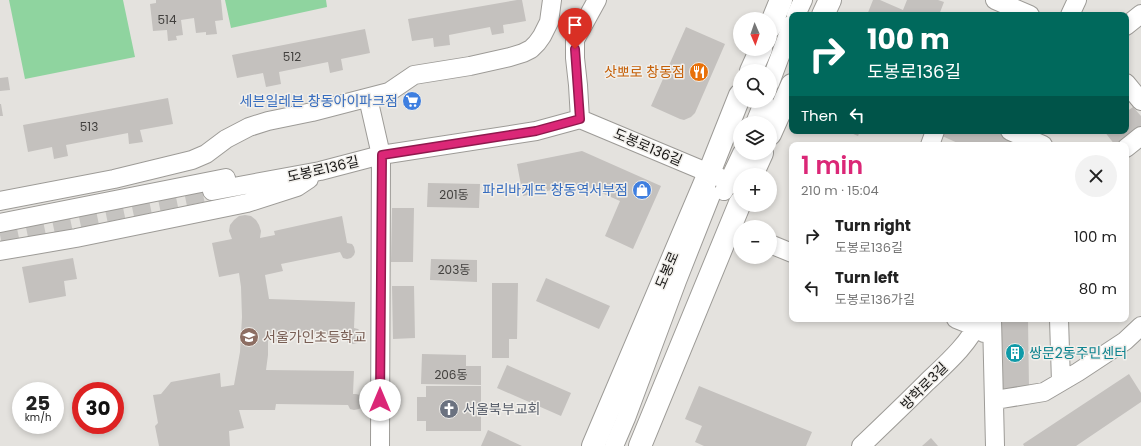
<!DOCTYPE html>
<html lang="en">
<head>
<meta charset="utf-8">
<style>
  body { margin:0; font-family:Poppins,"Noto Sans KR",sans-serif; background:#f2f2f2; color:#222; height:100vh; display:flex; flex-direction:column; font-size:15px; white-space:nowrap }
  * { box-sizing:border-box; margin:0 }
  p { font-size:13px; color:#767676 }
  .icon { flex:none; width:22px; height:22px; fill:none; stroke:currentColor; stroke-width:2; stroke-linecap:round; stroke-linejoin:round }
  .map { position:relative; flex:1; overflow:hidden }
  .drawer { position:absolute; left:789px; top:142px; width:340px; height:180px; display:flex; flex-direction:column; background:#fff; border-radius:8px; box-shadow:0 2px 6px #0003 }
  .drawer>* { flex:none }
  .top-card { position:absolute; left:789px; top:12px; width:340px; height:122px; border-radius:8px; box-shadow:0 2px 6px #0003; background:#00695c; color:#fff; overflow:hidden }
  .needle { width:26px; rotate:178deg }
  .buttons { position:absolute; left:733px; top:12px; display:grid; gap:8px }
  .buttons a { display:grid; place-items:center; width:44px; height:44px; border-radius:50%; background:#fff; box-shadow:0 2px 6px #0003; font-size:20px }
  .speed { position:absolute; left:12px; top:382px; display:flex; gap:8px; font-size:20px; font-weight:700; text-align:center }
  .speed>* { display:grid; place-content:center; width:52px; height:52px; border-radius:50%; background:#fff; box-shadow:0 2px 6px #0003; line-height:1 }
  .speed small { font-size:10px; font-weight:400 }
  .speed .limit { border:6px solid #d22; background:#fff; color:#111 }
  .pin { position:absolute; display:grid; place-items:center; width:34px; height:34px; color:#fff; margin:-41px -17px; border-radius:50% 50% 50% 0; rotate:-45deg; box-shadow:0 0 4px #0007 }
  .pin .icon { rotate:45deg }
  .me { position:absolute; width:44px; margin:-22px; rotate:0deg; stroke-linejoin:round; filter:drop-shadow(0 0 3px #0008) }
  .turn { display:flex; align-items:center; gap:14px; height:84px; padding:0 12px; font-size:18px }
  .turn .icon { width:52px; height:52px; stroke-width:2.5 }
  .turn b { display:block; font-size:28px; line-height:34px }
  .then { display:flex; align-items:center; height:38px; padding:0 12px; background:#0003; gap:8px; font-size:15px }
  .round { display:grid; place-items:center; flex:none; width:42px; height:42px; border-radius:21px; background:#f2f2f2 }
  .headline { display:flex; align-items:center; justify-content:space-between; height:68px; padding:0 12px }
  h1 { font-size:24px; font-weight:600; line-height:30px; color:#db2777 }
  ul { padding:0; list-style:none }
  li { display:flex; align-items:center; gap:12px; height:52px; padding:0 12px }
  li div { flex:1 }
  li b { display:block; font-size:15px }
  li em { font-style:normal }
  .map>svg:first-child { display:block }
</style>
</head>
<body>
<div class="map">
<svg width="1141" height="446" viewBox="0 0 1141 446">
  <rect width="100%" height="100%" fill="#e4e2de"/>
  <path fill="#8fd49f" d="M9 0H123L135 57 25 79Z
    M225 0H326L327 7 231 28Z"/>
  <path fill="#c4c1be" d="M156 0H221L223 20 215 21 217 34 206 35V32L196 33 194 18 181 20 183 35 176 36 177 40 168 41 167 30 153 31 150 4 156 3Z
    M517 0H522L526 21 503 25 504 33 492 35 490 27 449 35 450 45 434 47 433 38 412 41 408 19Z
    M873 0H880L903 10 907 0H938L944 2 939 15H867Z
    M686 27 725 44 695 113 691 117 684 120 680 119 651 106Z
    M365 29 370 53 341 59 343 70 330 73 328 62 279 72 281 84 266 87 263 73 237 78 232 55Z
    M8 77 10 90 0 91V78Z
    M168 98 173 124 140 130 143 142 129 144 128 133 66 145 68 156 54 159 52 147 28 152 23 125Z
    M0 104H1L3 116H0Z
    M1133 107 1141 116V130L1122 145H1115L1104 131H1126V112Z
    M846 131H860L858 136Z
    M942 131H996L1028 145H962L940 135Z
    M582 151 661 186 633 249 605 236 620 201 581 184 523 196 517 164Z
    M428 183 480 184 479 208 427 207Z
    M392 208H414L413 262H391Z
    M245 215 251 216 256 220 259 225 261 231 260 238 275 235 274 231 342 216 347 243 352 244 354 247 355 252 354 255 351 258 347 259 343 258 340 252 281 264 283 271 265 275 269 299 355 302 354 328 358 329 361 332 362 337 360 341 357 343 353 344 348 343 346 340 345 335 286 333 285 342 268 341V355L266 370 354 371 353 394H356L360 395 363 398V403L362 407 359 409 354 410 350 409 348 405 276 404 275 410H239L244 428 229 431 230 446H159L155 426 158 423 153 395 161 394 171 382 220 373 221 387 234 385 240 352 242 317 241 287 239 273 219 277 212 243 232 239 229 231 230 225 234 220 239 216Z
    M73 258 77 279 64 281 66 296 29 303 22 267Z
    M431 259 477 260V282L430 280Z
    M546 278 610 306 599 329 536 301Z
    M492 283H518L517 339H509V358H492Z
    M392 286H414L415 338 393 339Z
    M1001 319H1028L1029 388 1003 389Z
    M422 354 466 355V366H481V385L421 384Z
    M507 365 571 393 561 416 497 388Z
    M1129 374 1141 393V402L1076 446H1024L1023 444Z
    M426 386H481V431H426V421H417V397H426Z
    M699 386 812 432 806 446H704L695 442 702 426 685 419Z
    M488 430 522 446H481Z
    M931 438 938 446H922Z"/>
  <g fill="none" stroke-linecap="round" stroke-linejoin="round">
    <path stroke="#c5c3c0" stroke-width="18" stroke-dasharray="18 9" stroke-linecap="butt" d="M0 235 212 191"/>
    <defs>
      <path id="minor" d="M995 0 1030 15
        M796 15 803 0
        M1070 15 1077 0
        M1126 26 1141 14
        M770 83 792 24
        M1126 83 1141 101
        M368 98 381 155 380 446
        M580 119 578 85 575 58V40L597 0
        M755 123 764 101
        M1010 131 1043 145
        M930 145 935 131
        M1126 148 1141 136
        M212 191 320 171 381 155 536 131 580 119 740 186
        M724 191 742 153
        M0 201 114 179 192 160 206 154 226 139 249 127 268 121 312 112 389 92 414 75 470 66 510 57 523 53 531 49 537 43 542 36 549 22 552 0
        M0 223 226 178
        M770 244 792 253
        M0 251 76 238 247 203 297 187 309 179
        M956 319 976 327 984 333
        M992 319 995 446
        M1059 319 1061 382
        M995 400 1044 392 1078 372 1125 341 1141 326
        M614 446 626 418 677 281 711 195
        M861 446C883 425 905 404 927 382 947 363 969 344 980 319"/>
      <path id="major" d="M823 15 830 0
        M770 27 781 0
        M751 71 761 49
        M770 134 792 85
        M752 175 762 153
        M593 446 709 173 740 95
        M640 446 740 203"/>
    </defs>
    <use href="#minor" stroke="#9d9b97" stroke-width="20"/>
    <use href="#major" stroke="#9d9b97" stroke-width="24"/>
    <use href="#minor" stroke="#fff" stroke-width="18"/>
    <use href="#major" stroke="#fff" stroke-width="22"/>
  </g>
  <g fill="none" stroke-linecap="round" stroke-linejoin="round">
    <defs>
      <path id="route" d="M380 400 382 155 536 131 580 119 575 49"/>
    </defs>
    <use href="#route" stroke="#8e194d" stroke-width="10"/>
    <use href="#route" stroke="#db2777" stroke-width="7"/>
  </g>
  <defs>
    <symbol id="restaurant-disc" viewBox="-11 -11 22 22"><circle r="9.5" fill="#e8710a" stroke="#f1efeb"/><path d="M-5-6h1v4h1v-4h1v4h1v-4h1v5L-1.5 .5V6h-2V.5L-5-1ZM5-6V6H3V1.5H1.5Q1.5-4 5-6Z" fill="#fff"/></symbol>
    <symbol id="supermarket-disc" viewBox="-11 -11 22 22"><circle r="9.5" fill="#3f7fe0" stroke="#f1efeb"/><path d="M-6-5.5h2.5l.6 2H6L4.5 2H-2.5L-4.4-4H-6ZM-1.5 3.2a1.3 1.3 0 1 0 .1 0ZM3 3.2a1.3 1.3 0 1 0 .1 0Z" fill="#fff"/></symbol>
    <symbol id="shop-disc" viewBox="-11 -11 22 22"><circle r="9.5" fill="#3f7fe0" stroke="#f1efeb"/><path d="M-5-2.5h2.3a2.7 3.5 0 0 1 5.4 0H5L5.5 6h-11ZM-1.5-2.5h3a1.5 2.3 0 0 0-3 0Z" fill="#fff"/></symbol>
    <symbol id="school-disc" viewBox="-11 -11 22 22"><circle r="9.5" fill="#8d6e63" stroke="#f1efeb"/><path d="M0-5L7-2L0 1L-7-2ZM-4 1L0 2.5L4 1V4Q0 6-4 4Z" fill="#fff"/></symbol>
    <symbol id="building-disc" viewBox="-11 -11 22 22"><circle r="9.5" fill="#0f9aa8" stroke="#f1efeb"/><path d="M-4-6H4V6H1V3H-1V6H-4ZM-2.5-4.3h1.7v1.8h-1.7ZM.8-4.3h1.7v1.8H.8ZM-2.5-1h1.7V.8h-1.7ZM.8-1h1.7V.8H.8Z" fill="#fff"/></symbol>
    <symbol id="church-disc" viewBox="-11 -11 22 22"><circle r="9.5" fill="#6b7280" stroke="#f1efeb"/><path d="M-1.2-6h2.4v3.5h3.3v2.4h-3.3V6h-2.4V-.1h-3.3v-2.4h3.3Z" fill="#fff"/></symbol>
  </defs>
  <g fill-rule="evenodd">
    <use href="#restaurant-disc" x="688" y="61" width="22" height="22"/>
    <use href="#supermarket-disc" x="401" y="90" width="22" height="22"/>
    <use href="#shop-disc" x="631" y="179" width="22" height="22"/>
    <use href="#school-disc" x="238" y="326" width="22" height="22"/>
    <use href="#building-disc" x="1004" y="342" width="22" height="22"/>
    <use href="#church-disc" x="438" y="398" width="22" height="22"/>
  </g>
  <g text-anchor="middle" stroke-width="3" stroke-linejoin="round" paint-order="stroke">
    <g font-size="12" fill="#42403e">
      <text x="167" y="24">514</text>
      <text x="292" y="61">512</text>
      <text x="89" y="131">513</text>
      <text x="454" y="199">201동</text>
      <text x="454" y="274">203동</text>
      <text x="451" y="379">206동</text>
    </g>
    <g font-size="14" fill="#c56008" stroke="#f1efeb" text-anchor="end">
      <text x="685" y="77">삿뽀로 창동점</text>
    </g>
    <g font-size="14" fill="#366cbe" stroke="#f1efeb" text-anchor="end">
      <text x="398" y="106">세븐일레븐 창동아이파크점</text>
      <text x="628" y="195">파리바게뜨 창동역서부점</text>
    </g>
    <g font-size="14" fill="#161514" stroke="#f1efeb">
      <text transform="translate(648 147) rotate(23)" y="5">도봉로136길</text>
      <text transform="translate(323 169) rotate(-13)" y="5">도봉로136길</text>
      <text transform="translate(667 270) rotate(-67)" y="5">도봉로</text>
      <text transform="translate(924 386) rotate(-45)" y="5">방학로3길</text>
    </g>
    <g font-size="14" fill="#785e54" stroke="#f1efeb" text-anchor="start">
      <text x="263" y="342">서울가인초등학교</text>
    </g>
    <g font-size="14" fill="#0d838f" stroke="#f1efeb" text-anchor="start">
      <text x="1029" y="358">쌍문2동주민센터</text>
    </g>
    <g font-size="14" fill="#5b616d" stroke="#f1efeb" text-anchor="start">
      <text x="463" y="414">서울북부교회</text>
    </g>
  </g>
</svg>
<div class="buttons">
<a><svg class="needle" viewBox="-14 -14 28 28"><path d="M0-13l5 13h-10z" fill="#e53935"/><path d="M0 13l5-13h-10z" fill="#767676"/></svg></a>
<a><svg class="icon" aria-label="search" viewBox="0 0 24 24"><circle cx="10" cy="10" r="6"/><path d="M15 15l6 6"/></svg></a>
<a><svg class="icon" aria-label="layers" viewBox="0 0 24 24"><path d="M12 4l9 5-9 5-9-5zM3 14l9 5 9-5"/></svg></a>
<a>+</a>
<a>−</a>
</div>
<div class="speed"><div>25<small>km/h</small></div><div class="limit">30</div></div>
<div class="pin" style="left:575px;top:49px;background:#d93025"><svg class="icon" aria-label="arrive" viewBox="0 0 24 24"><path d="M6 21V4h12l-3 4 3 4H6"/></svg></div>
<svg class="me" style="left:380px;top:400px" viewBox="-20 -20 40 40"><circle r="19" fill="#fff"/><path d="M0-13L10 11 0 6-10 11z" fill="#db2777"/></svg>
<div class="top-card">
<div class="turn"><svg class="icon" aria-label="right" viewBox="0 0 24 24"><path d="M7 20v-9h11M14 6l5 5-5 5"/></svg><div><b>100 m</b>도봉로136길</div></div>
<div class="then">Then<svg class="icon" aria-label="left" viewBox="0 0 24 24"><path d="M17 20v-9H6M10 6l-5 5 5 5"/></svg></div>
</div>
<section class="drawer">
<div class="headline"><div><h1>1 min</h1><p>210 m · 15:04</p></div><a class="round"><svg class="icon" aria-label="close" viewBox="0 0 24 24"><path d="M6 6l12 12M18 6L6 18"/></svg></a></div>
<ul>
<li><svg class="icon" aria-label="right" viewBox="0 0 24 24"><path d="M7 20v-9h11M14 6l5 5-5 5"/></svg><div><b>Turn right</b><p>도봉로136길</p></div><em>100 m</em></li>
<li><svg class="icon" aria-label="left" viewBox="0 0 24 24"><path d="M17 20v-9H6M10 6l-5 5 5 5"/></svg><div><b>Turn left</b><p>도봉로136가길</p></div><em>80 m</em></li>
</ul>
</section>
</div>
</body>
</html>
